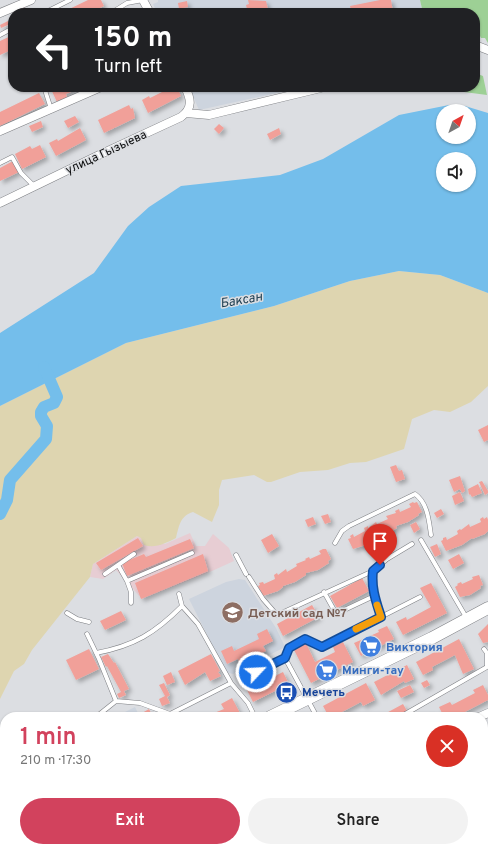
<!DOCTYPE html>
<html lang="en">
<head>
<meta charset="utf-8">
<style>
  body { margin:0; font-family:Overpass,sans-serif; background:#f2f2f2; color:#222; height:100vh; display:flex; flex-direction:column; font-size:15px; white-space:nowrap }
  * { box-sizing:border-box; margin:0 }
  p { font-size:13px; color:#767676 }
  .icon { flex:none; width:22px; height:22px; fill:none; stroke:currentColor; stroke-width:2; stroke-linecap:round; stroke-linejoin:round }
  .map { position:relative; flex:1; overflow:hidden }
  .sheet { position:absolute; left:0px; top:712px; width:488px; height:140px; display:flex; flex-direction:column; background:#fff; border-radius:16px 16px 0 0; box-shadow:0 1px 3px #0004 }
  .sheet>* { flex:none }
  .banner { position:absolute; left:8px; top:8px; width:472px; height:84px; border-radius:16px; box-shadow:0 1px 3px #0004; background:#202124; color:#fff; overflow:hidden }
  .needle { width:26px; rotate:40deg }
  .tools { position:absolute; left:436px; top:104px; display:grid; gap:8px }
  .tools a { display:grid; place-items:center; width:40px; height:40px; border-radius:50%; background:#fff; box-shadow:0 1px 3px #0004; font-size:20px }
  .pin { position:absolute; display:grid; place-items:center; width:34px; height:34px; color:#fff; margin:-41px -17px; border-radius:50% 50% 50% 0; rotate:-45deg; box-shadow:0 0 4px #0007 }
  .pin .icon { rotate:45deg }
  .me { position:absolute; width:44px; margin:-22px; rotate:65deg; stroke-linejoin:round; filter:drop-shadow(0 0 3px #0008) }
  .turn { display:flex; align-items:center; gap:14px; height:84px; padding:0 20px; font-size:18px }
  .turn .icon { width:52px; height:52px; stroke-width:2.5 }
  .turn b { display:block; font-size:28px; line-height:34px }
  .round { display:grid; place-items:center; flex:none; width:42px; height:42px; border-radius:21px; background:#f2f2f2 }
  .overview { display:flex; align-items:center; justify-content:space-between; height:68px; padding:0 20px }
  h1 { font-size:24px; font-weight:600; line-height:30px; color:#d2425d }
  .primary-button { display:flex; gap:8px; margin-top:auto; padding:8px 20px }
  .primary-button a { flex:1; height:46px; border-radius:24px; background:#d2425d; color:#fff; font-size:16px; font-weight:600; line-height:46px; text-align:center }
  .primary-button a+a { background:#f2f2f2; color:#222 }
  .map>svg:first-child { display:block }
</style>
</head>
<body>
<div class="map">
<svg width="488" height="852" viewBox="0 0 488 852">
  <defs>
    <filter id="shadow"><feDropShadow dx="3" dy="3" stdDeviation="2" flood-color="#0004"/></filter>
  </defs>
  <rect width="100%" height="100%" fill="#dcdee2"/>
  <path fill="#e7cdd3" d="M190 533 196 546H205L213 534 229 548 234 561 212 571 142 599 116 570 103 579 90 577 93 564 137 536 165 544Z"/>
  <path fill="#cdd4de" d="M158 0H420L423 13H157L153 4 158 2Z
    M189 87H304L199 110Z
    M239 579 245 580 276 628 285 647 233 674 226 672 189 599 226 582Z
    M135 707 140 717H115Z
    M134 847H203L197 851V852H137Z"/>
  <path fill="#9dd095" d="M420 0H488V43L485 38H481L480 36 475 37V13H423Z
    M475 73 483 76 487 95 449 90 441 87H475Z"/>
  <path fill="#ded5b0" d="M399 271 440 275 488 293V386L471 402 450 412 434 410 412 419 404 449 366 462 350 463 328 470 300 472 271 482H267L254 475 222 480 219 490V505L212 522 193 512C180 516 179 526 176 538 166 543 155 549 144 545L141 538 137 536 93 564 90 577 32 650 24 664 14 671 0 699V406L126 343 274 306 350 281Z"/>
  <path fill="#74beeb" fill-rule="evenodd" d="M449 105 465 106 488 113V293L440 275 399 271 350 281 274 306 126 343 0 406V333L94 273 128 226 149 207 181 186 280 175 323 159 399 115ZM443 111H469V137H443ZM443 159H469V185H443Z"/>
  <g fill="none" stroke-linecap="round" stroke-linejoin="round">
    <path stroke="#74beeb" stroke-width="12" d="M0 514 7 500 10 480 46 439 47 426 41 416V412L44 407 54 403 57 397 44 367"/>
  </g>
  <path fill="#f1a099" filter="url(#shadow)" d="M88 0H101L104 6 90 13H61Z
    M248 0 266 1 268 9 248 13 246 5 249 4Z
    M380 0H391L393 12 352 13 350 6Z
    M187 1 188 7 179 9 178 3Z
    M24 6 27 13H16L15 11Z
    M325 10 326 13H311V12Z
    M8 21 10 24 1 28 0 25Z
    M13 35V49L0 55V41Z
    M50 87H83L66 94 67 97 57 102Z
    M162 87H177L181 96 148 113 142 100 149 96 150 98 164 91Z
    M39 93 45 104 0 126V112Z
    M129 105 131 109 133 108 135 118 104 133 98 120Z
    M75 116 79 122 68 128 64 121Z
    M41 121 43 127 32 132 29 126Z
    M219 124 224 128 219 134 214 129Z
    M80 128 86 140 56 156 49 143 57 139 58 141Z
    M279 128 281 134 270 140 267 134Z
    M40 145 46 157 22 169 15 154 30 146 32 149Z
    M13 161 19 172 0 181V168Z
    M488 425V440L484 442 478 430Z
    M396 465 399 471 402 470 405 479 396 482 390 467Z
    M460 476 465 491 462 493 460 489 454 492 449 480Z
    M482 481 488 491V493L485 495 479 482Z
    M478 484 482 493 472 497 470 494 469 495 468 489Z
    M460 492 464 501 455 505 452 496Z
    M413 502 414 503 417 502 422 512 418 514 419 515 408 522 396 526 397 528 385 535 373 538 374 540 369 544 353 549 348 539 351 538 350 536 353 534 354 537 365 531 364 528 368 526V528L376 522 377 524 388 519 386 516 396 513 395 511 399 509 400 512 411 507 409 504Z
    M441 509 444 514 437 518 434 513Z
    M328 514 331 522 325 524 321 516Z
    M313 517 316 524 308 527 305 520Z
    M483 517 484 519 487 517 488 520V531L485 534 472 539V538L462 545 446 551 441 541 443 540V538L446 537 447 540 458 534 457 531 460 529 461 530 469 524 470 527 481 522 480 519Z
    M416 522 420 529 414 533 410 525Z
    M272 534 279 546 268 553 261 540Z
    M138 538 143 546 101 570 96 563Z
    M190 539 194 548 127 576 122 563 144 554 146 557Z
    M437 544 441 554 435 557 430 547Z
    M323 549H326L331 559 328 561 329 563 318 570 306 573V575L295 582 283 586V587L278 591 263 596 258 586 260 585 259 583 263 582 264 584 275 579 274 575 277 573 278 575 286 569 287 572 297 566 296 564 306 560 305 559 309 557 310 559 321 554 319 551Z
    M203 554 208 571 141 599 135 583Z
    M459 554 464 563 453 569 448 560Z
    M479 575 483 585 480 586 481 588 470 595 460 597 455 587 458 585 457 584 461 582 462 584 473 579 472 577Z
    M362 578 369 591 337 608 330 596Z
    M431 583 447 613 403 635 396 622 406 617 407 620 431 607 420 588Z
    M312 605 319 617 283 636 277 624Z
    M121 611 126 620 105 630 100 621Z
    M488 624V642L483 643 478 634Z
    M387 626 394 639 361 656 354 643 379 632 378 630Z
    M267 629 273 641 263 646 266 651 240 664 238 659 227 664 221 651 232 646 234 651 259 639 257 634Z
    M459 639 474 669 463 674 455 655 432 667 433 670 423 675 416 662Z
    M305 641 315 662 335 652 333 647 343 642 353 662 311 683 293 648Z
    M89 649 99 669 76 680 66 660Z
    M108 654 114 663 115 662 129 689 124 691 126 695 119 698 117 694 121 692 107 666 106 667 101 657Z
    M211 654 220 671 218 672 221 676 210 681 205 672 185 685 178 671Z
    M407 665 414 679 405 683 404 681 381 695 374 682Z
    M171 672 175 682 167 685 163 676Z
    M283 672 289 684 253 702 247 690Z
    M427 680 430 685 424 688 421 683Z
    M164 683 170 695 167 697 170 703 162 706 159 699 165 696 159 685Z
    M366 683 375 700 363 706 361 702 340 713 342 717H329L323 706Z
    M410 685 414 692 401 698 397 691Z
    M483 685 488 695V700L455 717H444L439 707 450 702 452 705 475 693 473 690Z
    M232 698 241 715 237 717H204L224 709 221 704Z
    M403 704 407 711 396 717H379Z
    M149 709 153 717H144L142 713Z
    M430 712 432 717H420Z
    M44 847H75L70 850 68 847 63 850V852H46Z
    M185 847 175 852H163L162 849 164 847Z
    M267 847 270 852H257L266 847Z"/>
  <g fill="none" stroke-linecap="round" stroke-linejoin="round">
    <defs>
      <path id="service" d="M44 13 70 0
        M111 13 127 3 143 0
        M0 35 13 28
        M44 87 51 109
        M0 163 12 157 21 173 35 187
        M421 540 466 617
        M335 543 342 531 349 526 415 494C428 503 429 522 431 535
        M236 555 246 574
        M118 565 127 581
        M373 571V591L381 617
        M105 574 134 554
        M249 577 263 599 277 615 373 571 387 559 412 544
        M324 592 334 610 338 613 374 596
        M179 594 182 606 198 624 231 683 248 703 255 717
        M131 603V592L127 581 192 553
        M67 613 77 619 89 622
        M87 634 99 659 116 701 140 703 170 714 231 683
        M96 653C134 646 155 633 182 606
        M285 658 317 717
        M256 672 285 658 289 648 305 639 322 647 420 597
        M96 717 116 701
        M400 717 487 667V653L484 649
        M483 751 488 755
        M483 770 488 763
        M269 847 272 852
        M420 847 423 852
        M83 852 91 847"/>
      <path id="minor" d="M143 0 150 13
        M0 13 31 0
        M475 45 488 50
        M186 113 209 115 325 87
        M0 131 101 87
        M0 203 99 155 181 117C193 108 191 99 185 87
        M479 717 488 713
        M0 842 5 840
        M30 847 33 852
        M216 852 226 847
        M331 852 335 847"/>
      <path id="primary" d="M270 717 432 638 488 608
        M0 803H5"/>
    </defs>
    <use href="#service" stroke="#7d7f83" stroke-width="5"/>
    <use href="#minor" stroke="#7d7f83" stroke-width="9"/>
    <use href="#primary" stroke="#7d7f83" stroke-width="13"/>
    <use href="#service" stroke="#fff" stroke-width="4"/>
    <use href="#minor" stroke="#fff" stroke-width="8"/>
    <use href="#primary" stroke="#fff" stroke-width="12"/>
  </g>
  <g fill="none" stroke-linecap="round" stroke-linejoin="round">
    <defs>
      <path id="route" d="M256 672 285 658 289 648 305 639 322 647 381 617C376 601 371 588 373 571L380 565"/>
    </defs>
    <use href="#route" stroke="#114b97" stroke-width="10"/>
    <use href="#route" stroke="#1a73e8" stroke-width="7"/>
    <path stroke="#f59e0b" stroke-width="7" d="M356 629 381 617 377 605"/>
  </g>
  <defs>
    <symbol id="school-disc" viewBox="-11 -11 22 22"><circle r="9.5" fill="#8d6e63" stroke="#dcdee2"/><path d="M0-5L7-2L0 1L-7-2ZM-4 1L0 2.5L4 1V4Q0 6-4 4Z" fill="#fff"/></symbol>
    <symbol id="supermarket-disc" viewBox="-11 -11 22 22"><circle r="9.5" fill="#3f7fe0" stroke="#dcdee2"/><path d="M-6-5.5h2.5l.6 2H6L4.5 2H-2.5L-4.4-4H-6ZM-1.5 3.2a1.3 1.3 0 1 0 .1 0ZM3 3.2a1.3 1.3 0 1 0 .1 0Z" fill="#fff"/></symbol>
    <symbol id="bus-disc" viewBox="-11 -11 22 22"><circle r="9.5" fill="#1a4fb4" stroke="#dcdee2"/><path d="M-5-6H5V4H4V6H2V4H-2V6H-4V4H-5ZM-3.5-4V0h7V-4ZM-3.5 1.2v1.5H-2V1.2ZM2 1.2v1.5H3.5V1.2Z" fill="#fff"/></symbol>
  </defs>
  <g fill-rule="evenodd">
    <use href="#school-disc" x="220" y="600" width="25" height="25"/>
    <use href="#supermarket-disc" x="358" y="634" width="25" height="25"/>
    <use href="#supermarket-disc" x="314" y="658" width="25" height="25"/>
    <use href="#bus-disc" x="274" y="680" width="25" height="25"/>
  </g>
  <g text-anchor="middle" stroke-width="3" stroke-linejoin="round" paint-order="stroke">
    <g font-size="12" fill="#0b0c0d" stroke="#dcdee2">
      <text transform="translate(106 152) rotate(-25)" y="4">улица Гызыева</text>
    </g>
    <g font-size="12" font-weight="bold" fill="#785e54" stroke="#dcdee2" text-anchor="start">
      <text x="248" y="617">Детский сад №7</text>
    </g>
    <g font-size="12" font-weight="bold" fill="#366cbe" stroke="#dcdee2" text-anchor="start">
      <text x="386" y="651">Виктория</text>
      <text x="342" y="674">Минги-тау</text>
    </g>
    <g font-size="12" font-weight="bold" fill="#164399" stroke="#dcdee2" text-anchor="start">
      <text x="302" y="696">Мечеть</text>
    </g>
    <g font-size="13" font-style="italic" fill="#18394c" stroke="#dcdee2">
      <text transform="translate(241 299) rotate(-10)" y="5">Баксан</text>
    </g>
  </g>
</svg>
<div class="tools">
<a><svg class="needle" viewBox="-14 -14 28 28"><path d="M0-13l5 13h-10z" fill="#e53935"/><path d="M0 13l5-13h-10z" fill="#767676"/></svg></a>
<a><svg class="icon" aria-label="sound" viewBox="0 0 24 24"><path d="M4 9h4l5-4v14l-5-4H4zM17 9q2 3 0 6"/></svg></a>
</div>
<div class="pin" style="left:380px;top:565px;background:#d93025"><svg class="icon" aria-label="arrive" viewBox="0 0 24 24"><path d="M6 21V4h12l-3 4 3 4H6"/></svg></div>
<svg class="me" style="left:256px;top:672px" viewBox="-20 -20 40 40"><circle r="17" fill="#1a73e8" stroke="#fff" stroke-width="3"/><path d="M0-11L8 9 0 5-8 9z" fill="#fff"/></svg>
<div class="banner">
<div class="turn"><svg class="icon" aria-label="left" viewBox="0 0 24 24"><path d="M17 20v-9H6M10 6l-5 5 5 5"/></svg><div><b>150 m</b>Turn left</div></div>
</div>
<section class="sheet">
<div class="overview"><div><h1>1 min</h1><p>210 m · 17:30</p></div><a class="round" style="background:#d93025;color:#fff"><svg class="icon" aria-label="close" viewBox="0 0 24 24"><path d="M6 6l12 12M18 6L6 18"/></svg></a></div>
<div class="primary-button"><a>Exit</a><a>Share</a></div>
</section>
</div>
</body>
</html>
